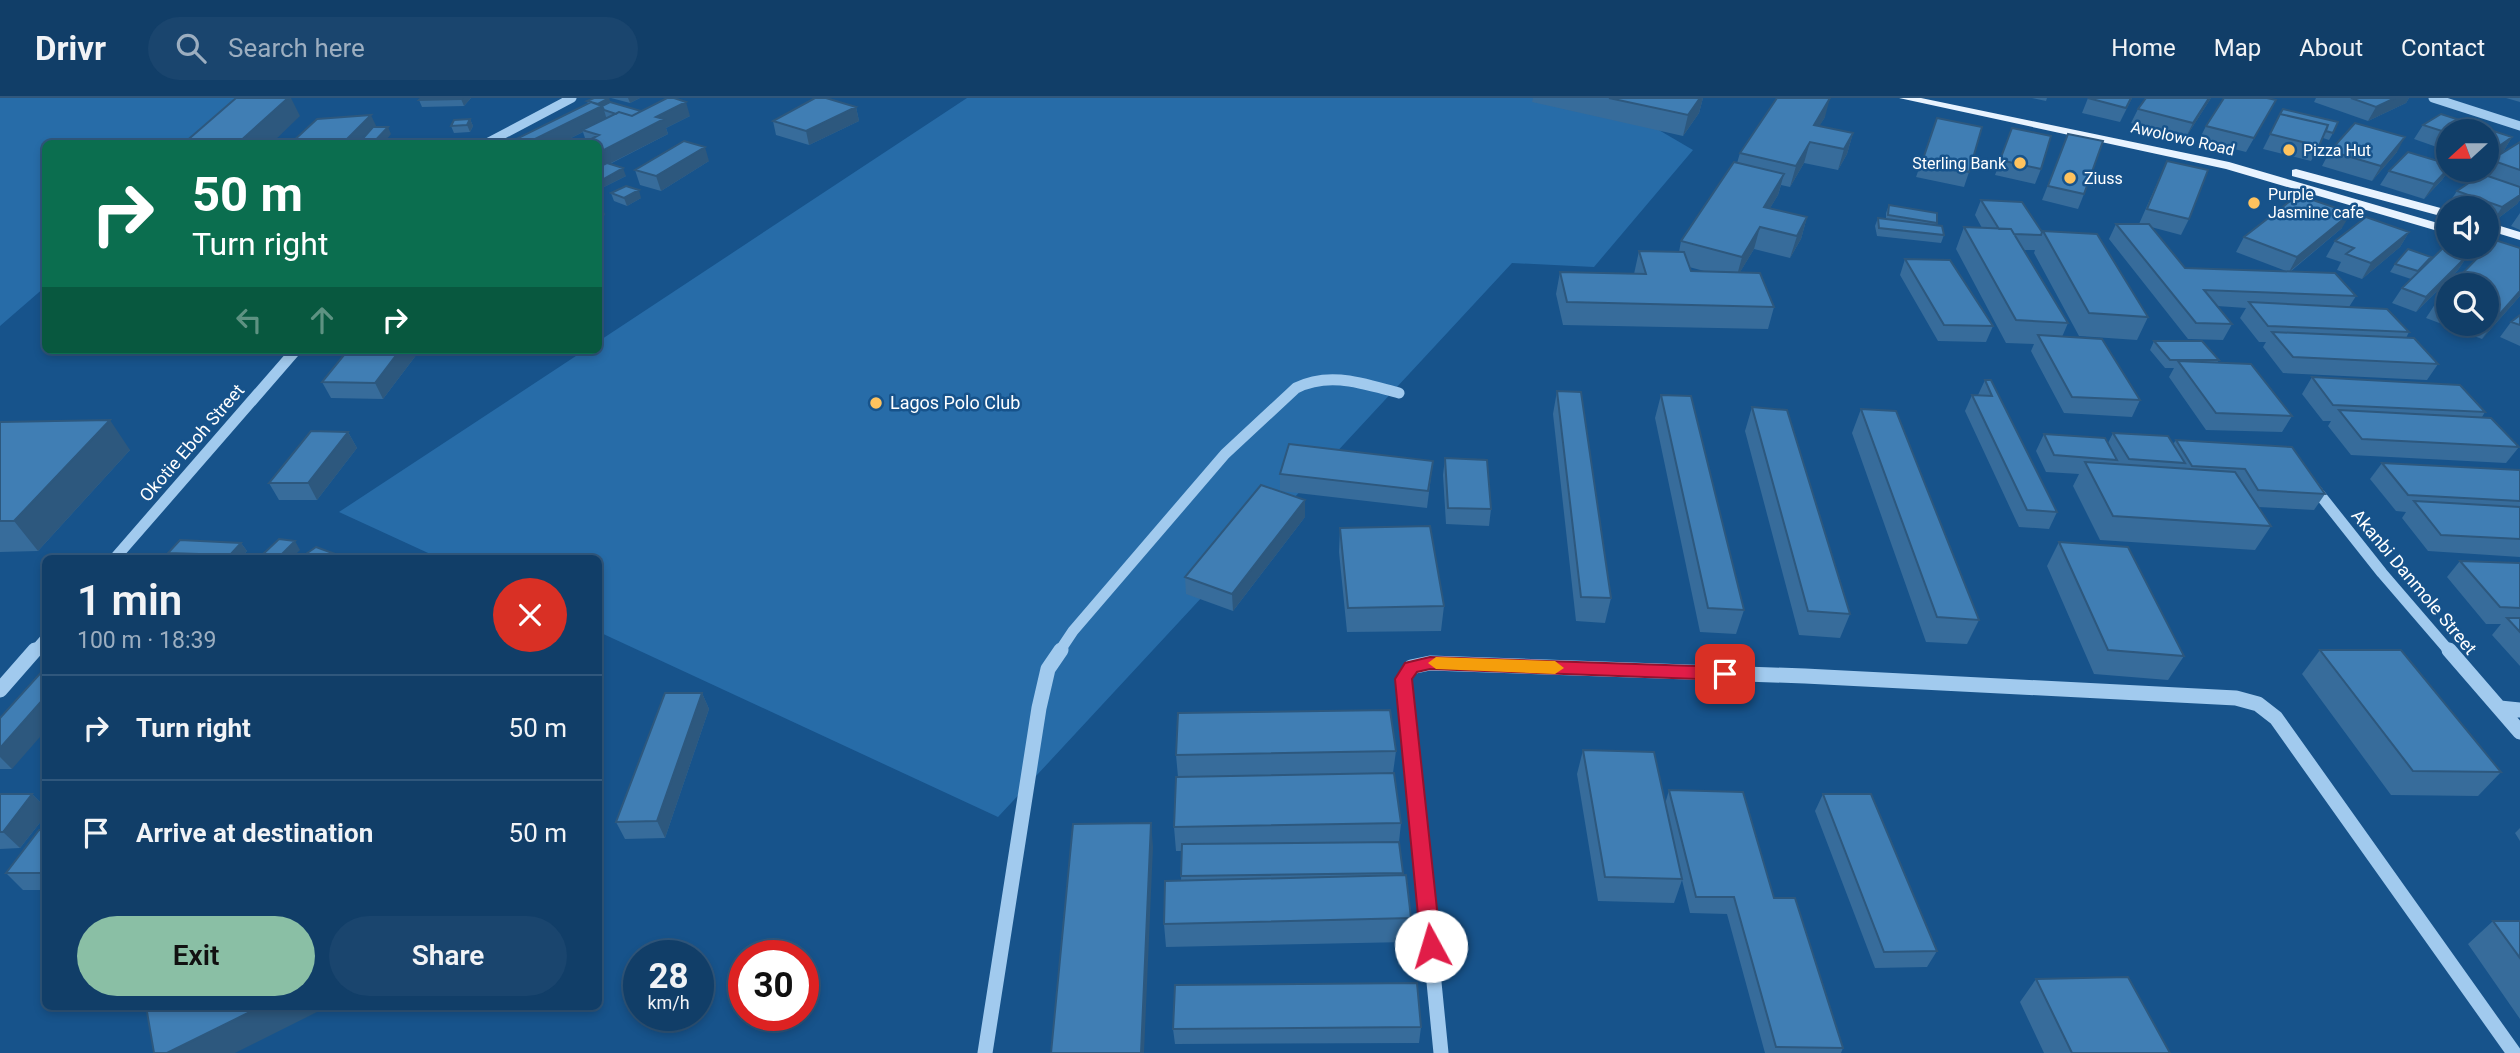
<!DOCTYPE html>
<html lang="en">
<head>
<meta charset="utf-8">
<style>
  body { margin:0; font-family:Roboto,sans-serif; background:#1a456e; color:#f1f3f6; height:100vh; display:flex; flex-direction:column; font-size:26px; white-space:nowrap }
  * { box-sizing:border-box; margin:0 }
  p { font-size:23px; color:#9caec0 }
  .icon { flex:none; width:38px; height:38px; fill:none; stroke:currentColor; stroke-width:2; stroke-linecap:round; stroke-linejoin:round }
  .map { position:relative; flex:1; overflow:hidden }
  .side { position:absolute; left:42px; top:457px; width:560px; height:455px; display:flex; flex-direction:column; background:#113e68; border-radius:10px; box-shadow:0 4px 10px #0003,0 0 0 2px #30577c }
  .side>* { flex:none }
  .banner { position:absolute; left:42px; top:42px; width:560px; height:214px; border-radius:10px; box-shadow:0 4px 10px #0003,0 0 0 2px #30577c; background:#0b6e4f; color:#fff; overflow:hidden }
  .needle { width:46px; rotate:249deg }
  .controls { position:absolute; left:2436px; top:21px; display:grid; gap:14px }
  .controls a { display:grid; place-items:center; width:63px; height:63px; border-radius:50%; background:#113e68; box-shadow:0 4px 10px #0003,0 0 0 2px #30577c; font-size:35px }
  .speed { position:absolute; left:623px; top:842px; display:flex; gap:14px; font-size:35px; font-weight:700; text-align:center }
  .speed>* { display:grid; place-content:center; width:91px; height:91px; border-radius:50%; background:#113e68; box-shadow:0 4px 10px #0003,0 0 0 2px #30577c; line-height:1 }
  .speed small { font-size:18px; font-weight:400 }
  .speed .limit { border:10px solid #d22; background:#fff; color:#111 }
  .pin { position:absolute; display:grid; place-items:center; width:60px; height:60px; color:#fff; margin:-30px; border-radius:14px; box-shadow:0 4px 10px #0006 }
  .me { position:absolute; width:77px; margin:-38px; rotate:354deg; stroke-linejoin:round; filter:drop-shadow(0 0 5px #0008) }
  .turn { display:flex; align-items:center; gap:24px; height:147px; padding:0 35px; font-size:32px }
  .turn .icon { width:91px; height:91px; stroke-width:2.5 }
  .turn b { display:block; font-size:49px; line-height:60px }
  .lanes { display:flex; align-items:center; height:66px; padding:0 35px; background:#0003; justify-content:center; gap:35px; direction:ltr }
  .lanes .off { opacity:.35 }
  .round { display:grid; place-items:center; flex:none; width:74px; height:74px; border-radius:37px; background:#1a456e }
  .overview { display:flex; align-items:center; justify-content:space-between; height:119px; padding:0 35px }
  h1 { font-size:42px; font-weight:600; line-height:52px }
  .button { display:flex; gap:14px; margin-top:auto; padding:14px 35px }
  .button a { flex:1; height:80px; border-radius:42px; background:#8abfa5; color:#111; font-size:28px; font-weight:600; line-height:80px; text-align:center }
  .button a+a { background:#1a456e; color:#f1f3f6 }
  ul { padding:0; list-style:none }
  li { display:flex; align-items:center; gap:21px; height:105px; padding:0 35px; border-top:2px solid #30577c }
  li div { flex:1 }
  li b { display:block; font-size:26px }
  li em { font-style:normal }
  header { display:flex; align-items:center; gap:42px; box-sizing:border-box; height:98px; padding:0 35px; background:#113e68; border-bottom:2px solid #30577c }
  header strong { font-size:33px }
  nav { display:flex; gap:38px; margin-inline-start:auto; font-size:24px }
  .search { width:490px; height:63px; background:#1a456e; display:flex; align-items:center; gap:18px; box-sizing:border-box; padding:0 24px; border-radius:38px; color:#9caec0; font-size:26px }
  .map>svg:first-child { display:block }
</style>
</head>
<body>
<header>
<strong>Drivr</strong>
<div class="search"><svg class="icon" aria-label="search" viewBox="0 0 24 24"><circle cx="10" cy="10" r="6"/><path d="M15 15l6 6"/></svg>Search here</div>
<nav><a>Home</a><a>Map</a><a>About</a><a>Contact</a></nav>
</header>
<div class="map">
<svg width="2520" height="955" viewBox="0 0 2520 955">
  <rect width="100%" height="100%" fill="#17538b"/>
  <path fill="#276ca8" d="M0 0H268L215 45 46 46 45 189 0 228Z
    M967 0H1604L1693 52 1594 169 1512 165 998 719 599 534 598 460H439L339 414 585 252H598L599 243Z"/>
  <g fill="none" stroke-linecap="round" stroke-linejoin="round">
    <path stroke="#a1caee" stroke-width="9" d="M2433 0 2520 28
      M485 46 572 0"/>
    <path stroke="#a1caee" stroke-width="11" d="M2313 388 2382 475 2450 554
      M115 460 296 252
      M34 554 46 540
      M1059 554 1073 533 1225 356 1296 290C1330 273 1364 286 1399 295"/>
    <path stroke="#a1caee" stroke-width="15" d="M2449 552 2520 634
      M0 592 35 552
      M2500 610 2520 612
      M985 955 1039 610 1048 571 1061 552
      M1441 955 1404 581 1411 569 1430 565 1805 578 2236 600 2258 606 2276 620 2514 955"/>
    <path fill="#e8f3ff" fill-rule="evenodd" d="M1899 0H1921L2229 64 2448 128V136L2226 71Z
      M2296 71 2448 112V120L2292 78V72Z
      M2487 124 2520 134V142L2487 132Z
      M2487 141 2520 152V160L2485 149Z"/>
  </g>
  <path fill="#376c9b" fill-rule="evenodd" d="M421 0H471L464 8 422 9 419 2Z
    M611 0H640L630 5Z
    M1533 0H1703L1699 15 1683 38 1532 4Z
    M2032 0H2047L2046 3Z
    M2088 0H2132L2120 24 2082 15Z
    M2211 0 2186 39 2131 25 2138 11Z
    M2316 0H2409L2406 5 2368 23 2314 4Z
    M2506 0H2520V4Z
    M587 3 610 4 641 13 690 18 666 30 668 36 610 66 626 78 602 90 598 89V67H602L598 66V46L586 43 583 34 559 46 588 6Z
    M856 9 859 23 809 47 776 37 773 23Z
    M2283 11 2333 35 2329 42 2323 40 2311 63 2263 51Z
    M2268 16 2246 54 2199 42 2206 28Z
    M2441 16 2512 39 2503 54 2493 60 2520 44V102L2517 106 2492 125 2487 123V110H2453L2447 108 2457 93 2481 77 2484 72H2487V68L2490 62 2487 65V33H2448V53L2414 41 2423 27Z
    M1825 19 1819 28 1853 35 1847 56 1838 72 1804 65 1790 89 1781 87 1778 97 1770 110 1807 119 1801 141 1790 160 1754 151 1740 174 1774 209 1768 231 1563 227 1556 196 1560 174 1634 176 1639 153 1679 154 1681 143 1737 65 1740 55ZM1689 169 1708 174 1691 173Z
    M1937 20 1969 74 1964 89 1916 79Z
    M470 21 473 28 470 34 454 35 451 28Z
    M2012 30 2041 71 2035 86 1995 77Z
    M2068 36 2084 96 2078 111 2042 102Z
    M2330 53 2397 54 2372 83 2322 68Z
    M709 63 661 93 640 87 635 72Z
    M2167 63 2189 121 2181 137 2151 129 2185 170 2286 173 2236 154 2244 139 2342 130 2290 174 2356 198 2349 209 2409 234 2406 240 2438 266 2427 282 2283 275 2263 249 2266 244H2259L2240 220 2246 210 2217 208 2232 226 2223 242 2188 241 2109 141 2116 126H2139Z
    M2449 72 2442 82 2424 101 2380 87 2389 73Z
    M611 95 641 100 627 108 614 103Z
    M1981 102 2042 134 2043 133 2148 219 2137 242 2079 238 2034 155 2035 152H2024L2068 225 2062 239 2140 302 2132 319 2064 315 2031 253 2034 246 2006 245 1956 151 1964 129 1982 130 1975 117Z
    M1889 107 1937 125 1936 127 1944 137 1941 145 1877 138 1875 128 1878 120 1886 121V115Z
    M2520 115V132L2511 128Z
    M2409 134 2400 149 2362 181 2337 172 2341 164 2326 159 2335 143Z
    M2468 157 2458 172 2416 214 2392 205 2402 190 2411 181 2390 174 2395 166 2431 159 2426 166Z
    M1905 161 1993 228 1986 244 1938 243 1900 177Z
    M2487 187 2520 198 2482 241 2426 220 2441 197 2448 190V226H2487Z
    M2520 217V248L2500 239 2511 224Z
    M2154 243 2219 262 2217 265 2292 318 2282 334 2206 332 2169 279 2174 270H2165L2150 252Z
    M348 252H420L383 301 331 300 322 284Z
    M2312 279 2485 314 2482 319 2519 349 2506 365 2351 357 2328 328 2331 323H2323L2302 296Z
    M1985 282 2057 414 2049 431 2019 429 1965 313 1972 297H1978Z
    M1557 293 1611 500 1605 525 1576 523 1553 316Z
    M1661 297 1744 512 1736 536 1700 534 1655 320Z
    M1752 309 1850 516 1840 540 1799 537 1745 333Z
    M1861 311 1979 522 1967 546 1926 544 1852 335Z
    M0 324 130 352 38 453 0 454Z
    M348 334 357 350 317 402H279L269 385Z
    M2113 335 2173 346 2176 342 2325 396 2314 412 2258 409 2271 428 2255 452 2100 442 2073 388 2079 376 2046 374 2036 353 2044 336 2108 345Z
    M1445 360 1491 411 1489 428 1446 426 1443 377Z
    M1433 363 1427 410 1280 393V376Z
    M2382 365 2520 372V459L2428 453 2402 420 2406 414 2396 413 2370 381Z
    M1305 419 1233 513 1186 496 1185 479Z
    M1340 430 1444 508 1441 533 1347 534 1339 454Z
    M2059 444 2184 558 2168 582 2094 576 2047 468Z
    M241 445 247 453 241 460H171L168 455Z
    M2460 463 2520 465V568L2492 537 2501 526H2486L2447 479Z
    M2320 552 2501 674 2478 698 2391 697 2302 576Z
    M702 595 709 611 665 740 625 741 616 724Z
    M0 620 12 671H0Z
    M1583 652 1665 706 1669 692 1774 800 1843 950 1841 955H1765L1727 816 1690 815 1682 782 1674 805 1598 803 1577 676Z
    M1396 653 1393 675 1401 725 1399 744 1403 777 1411 820 1408 844 1166 849 1164 826 1181 783 1182 753H1176L1174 729 1178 679 1176 657Z
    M0 696H32L46 710V717L20 750 0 751Z
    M1823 696 1937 853 1927 869 1875 870 1815 713Z
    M2520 730V743L2515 735Z
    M46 732V792H23L6 775Z
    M2493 823H2520V921L2468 846Z
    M2036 881 2170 955H2044L2020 904Z
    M1421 929 1419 945 1175 946 1173 931Z"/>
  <path fill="#2d587e" d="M288 0H291L300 18 271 46H237Z
    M462 0H471L464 8 461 1Z
    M609 0 612 8 604 12 607 22 582 32 583 34 559 46H525Z
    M628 0H640L630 5Z
    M1700 0H1703L1699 15 1683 38 1688 17Z
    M1830 0 1825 19 1808 47 1814 27Z
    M2209 0H2211L2186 39 2193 25Z
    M2395 0H2409L2406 5 2368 23 2376 9Z
    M686 4 690 18 666 30 668 36 605 68 600 54 656 19Z
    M856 9 859 23 809 47 806 33Z
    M371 17 378 32 364 46H342Z
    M470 21 473 28 470 34 467 27Z
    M388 29 391 36 383 46H372Z
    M1853 35 1847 56 1838 72 1844 51Z
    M2405 39 2397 54 2372 83 2381 68Z
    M2512 39 2503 54 2487 65 2495 51Z
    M1810 44 1804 65 1790 89 1796 68Z
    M705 49 709 63 661 93 656 78Z
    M623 70 626 78 602 90 600 83Z
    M2448 71 2449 72 2442 82 2424 101 2434 86Z
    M1784 76 1778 97 1758 130 1764 109Z
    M639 92 641 100 627 108 624 100Z
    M2520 97V102L2517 106 2492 125 2502 109Z
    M600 102 605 117 598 121V103Z
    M2351 115 2342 130 2289 174 2297 159Z
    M1807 119 1801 141 1790 160 1797 138Z
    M1760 129 1754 151 1736 181 1742 159Z
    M2409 134 2400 149 2362 181 2371 165Z
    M2468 157 2458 172 2416 214 2426 199Z
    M2520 193V198L2482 241 2498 218Z
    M400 252H420L383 301 375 285Z
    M110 322 130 352 38 453 14 423Z
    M348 334 357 350 317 402 308 385Z
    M1305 402V419L1233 513 1232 496Z
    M295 443 300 452 292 460H278Z
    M241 445 247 453 241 460H233L230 457Z
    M702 595 709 611 665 740 657 723Z
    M46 598V632L12 671 0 659V650Z
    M32 696 46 710V717L20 750 3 734Z
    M1151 725 1153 749 1144 955H1141Z
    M262 908H329L235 955H167Z"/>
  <path fill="#407eb4" stroke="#2d587e" stroke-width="2" d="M236 0H288L237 46H183Z
    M421 0H462L461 1 419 2Z
    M594 0H609L598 6 587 3Z
    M667 0H674L686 4 656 19 664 21 600 54 598 53V46H582L599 37 582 32 619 14 632 18Z
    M815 0H826L856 9 806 33 773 23Z
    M1609 0H1700L1688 17Z
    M1777 0H1830L1814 27 1853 35 1844 51 1810 44 1796 68 1740 55Z
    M2088 0H2131L2126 10Z
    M2146 0H2209L2193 25 2138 11Z
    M2224 0H2267L2276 2 2254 40 2206 28Z
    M2351 0H2395L2376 9Z
    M591 4 602 8 525 46H506Z
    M610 4 641 13 632 18 619 14 616 16 604 12 602 8 600 9Z
    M2283 11 2338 24 2333 35 2326 33 2328 27 2280 16Z
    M2280 16 2328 27 2319 48 2270 36Z
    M2441 16 2512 39 2495 51 2487 48V33H2448V35L2423 27Z
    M371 17 342 46H290L317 21Z
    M1937 20 1982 29 1969 74 1922 64Z
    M470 21 467 27 451 28 454 22Z
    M2355 25 2405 39 2381 68 2330 53Z
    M373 29H388L372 46H358Z
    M2012 30 2051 38 2041 71 2000 62Z
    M2068 36 2103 43 2084 96 2048 88Z
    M684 43 705 49 656 78 635 72Z
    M2520 44V72L2491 62Z
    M2408 54 2448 66V71L2434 86 2389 73Z
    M2167 63 2208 72 2189 121 2147 111Z
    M1734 64 1784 76 1764 109 1807 119 1797 138 1760 129 1742 159 1681 143Z
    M607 65 623 70 600 83 598 82V67L601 68Z
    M2482 76 2520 89V97L2502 109 2457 93Z
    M626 88 639 92 624 100 611 95Z
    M2298 97 2351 115 2297 159 2244 139Z
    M1981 102 2022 104 2042 134 2041 137 2014 136 2011 131H1999Z
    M1889 107 1937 115V125L1888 117Z
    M2366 119 2409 134 2371 165 2346 156 2354 150 2335 143Z
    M1878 120 1942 128 1944 137 1879 130Z
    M2116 126H2149L2185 170 2335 175 2356 198 2204 192 2232 226 2196 225Z
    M1964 129 2011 131 2068 225 2016 222Z
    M2043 133 2097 136 2148 219 2089 215Z
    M2495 142 2520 150V193L2498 218 2487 214V187H2451Z
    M2444 149 2468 157 2426 199 2402 190Z
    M2408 151 2431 159 2418 173 2395 166Z
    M1639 153 1684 154 1691 173 1760 175 1774 209 1567 204 1560 174 1646 176Z
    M1905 161 1950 162 1993 228 1944 227Z
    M2448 190V200L2441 197Z
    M2249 204 2387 211 2409 234 2268 228Z
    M2520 217V227L2511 224Z
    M2272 234 2414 240 2438 266 2293 259Z
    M2038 237 2102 241 2140 302 2072 299Z
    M2154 243H2202L2219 262H2170Z
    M348 252H400L375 285 322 284Z
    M2178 263 2251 266 2292 318 2216 315Z
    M2312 279 2460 287 2485 314 2333 307Z
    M1985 282H1991L2057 414 2027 412 1972 297 1992 298Z
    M1557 293 1581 294 1611 500 1581 499Z
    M1661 297 1691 298 1744 512 1708 510Z
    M1752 309 1787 312 1850 516 1808 513Z
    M1861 311 1896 313 1979 522 1937 519Z
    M2339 312 2491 320 2519 349 2362 341Z
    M110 322 14 423H0V324Z
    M311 333 348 334 308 385H269Z
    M2113 335 2168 338 2185 365 2129 361Z
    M2044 336 2105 340 2117 362 2054 357Z
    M2176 342 2292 349 2325 396 2258 392 2245 371 2192 368Z
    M1289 346 1433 363 1428 393 1280 376Z
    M1445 360 1487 362 1491 411 1448 410Z
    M2085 364 2235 374 2271 428 2113 418Z
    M2382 365 2520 372V403L2408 397Z
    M1261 387 1305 402 1232 496 1185 479Z
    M2414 403 2520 409V441L2441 437Z
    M1430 428 1444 508 1348 510 1340 430Z
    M279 441 295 443 278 460 260 459Z
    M180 442 241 445 230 457 168 455Z
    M2059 444 2128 449 2184 558 2108 552Z
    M316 449 346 460H300Z
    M2460 463 2520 465V510L2500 509Z
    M2507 520H2520V534Z
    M2320 552H2401L2501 674 2413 673Z
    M46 569V598L0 650V620Z
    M665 595H702L657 723 616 724Z
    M1390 612 1396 653 1176 657 1178 615Z
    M1583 652 1654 654 1682 781 1605 779Z
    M1394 675 1401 725 1174 729 1176 679Z
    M1669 692 1743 694 1774 800H1795L1843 950 1776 949 1734 799H1696Z
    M0 696H32L3 734H0Z
    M1823 696H1871L1937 853 1884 854Z
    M1151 725 1141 955H1051L1073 726Z
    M39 732H46V775H6Z
    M1399 744 1403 775 1181 778 1182 746Z
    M1406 777 1411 820 1164 826 1165 783Z
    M2493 823H2520V860Z
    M2128 879 2170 955H2072L2036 881Z
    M1417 885 1421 929 1173 931 1175 887Z
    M146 908H262L167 955H154Z"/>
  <path fill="#e11d48" stroke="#92132f" stroke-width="2" d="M1430 559 1725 569 1734 576 1725 582 1430 571 1417 574 1412 581 1441 848 1438 855 1431 857 1424 855 1421 848 1395 581 1405 565Z"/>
  <path fill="#f59e0b" d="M1436 559 1555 563 1564 570 1555 576 1436 571 1428 565Z"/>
  <g fill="#ffc35e" stroke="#17538b" stroke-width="2.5">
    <circle cx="2289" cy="52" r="7"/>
    <circle cx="2020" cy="65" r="7"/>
    <circle cx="2070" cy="80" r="7"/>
    <circle cx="2254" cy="105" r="7"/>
    <circle cx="876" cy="305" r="7"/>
  </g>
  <g text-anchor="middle" stroke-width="5" stroke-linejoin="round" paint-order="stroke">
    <g font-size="16" fill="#fff" stroke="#17538b">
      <text transform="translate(2183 40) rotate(13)" y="6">Awolowo Road</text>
    </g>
    <g font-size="16" fill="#fff" stroke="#17538b" text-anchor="start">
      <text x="2303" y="58">Pizza Hut</text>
      <text x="2006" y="71" text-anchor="end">Sterling Bank</text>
      <text x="2084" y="86">Ziuss</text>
      <text x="2268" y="102">Purple<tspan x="2268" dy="18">Jasmine cafe</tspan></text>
    </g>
    <g font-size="18" fill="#fff" stroke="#17538b" text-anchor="start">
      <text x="890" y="311">Lagos Polo Club</text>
    </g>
    <g font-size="18" fill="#fff" stroke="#17538b">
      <text transform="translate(192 345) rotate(-49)" y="6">Okotie Eboh Street</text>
      <text transform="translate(2414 484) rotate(50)" y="6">Akanbi Danmole Street</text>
    </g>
  </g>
</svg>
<div class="controls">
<a><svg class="needle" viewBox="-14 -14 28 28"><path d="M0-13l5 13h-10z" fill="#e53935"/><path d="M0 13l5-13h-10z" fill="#9caec0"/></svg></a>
<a><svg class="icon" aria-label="sound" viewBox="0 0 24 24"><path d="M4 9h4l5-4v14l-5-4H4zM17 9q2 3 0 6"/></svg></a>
<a><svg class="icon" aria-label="search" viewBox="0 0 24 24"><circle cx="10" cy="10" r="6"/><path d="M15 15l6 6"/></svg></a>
</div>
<div class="speed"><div>28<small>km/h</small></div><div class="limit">30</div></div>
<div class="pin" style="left:1725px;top:576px;background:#d93025"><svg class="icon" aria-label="arrive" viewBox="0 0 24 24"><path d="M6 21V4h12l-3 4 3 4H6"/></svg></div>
<svg class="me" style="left:1431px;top:848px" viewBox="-20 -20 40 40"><circle r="19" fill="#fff"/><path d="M0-13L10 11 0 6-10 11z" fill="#e11d48"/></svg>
<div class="banner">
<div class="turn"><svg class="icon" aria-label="right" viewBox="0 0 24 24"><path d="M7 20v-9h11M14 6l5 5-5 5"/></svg><div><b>50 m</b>Turn right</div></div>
<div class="lanes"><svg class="icon off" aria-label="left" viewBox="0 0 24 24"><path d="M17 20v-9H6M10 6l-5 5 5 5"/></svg><svg class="icon off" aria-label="ahead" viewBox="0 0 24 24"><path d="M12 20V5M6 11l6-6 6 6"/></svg><svg class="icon" aria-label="right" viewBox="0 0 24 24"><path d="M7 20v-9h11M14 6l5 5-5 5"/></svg></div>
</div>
<section class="side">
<div class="overview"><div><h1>1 min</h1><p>100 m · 18:39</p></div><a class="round" style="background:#d93025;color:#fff"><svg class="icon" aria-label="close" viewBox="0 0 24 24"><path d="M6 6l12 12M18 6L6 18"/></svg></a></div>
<ul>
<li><svg class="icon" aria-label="right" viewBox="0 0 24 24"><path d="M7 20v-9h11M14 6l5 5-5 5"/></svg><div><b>Turn right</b></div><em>50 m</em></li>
<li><svg class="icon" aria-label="arrive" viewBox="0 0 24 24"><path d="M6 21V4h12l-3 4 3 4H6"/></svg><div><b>Arrive at destination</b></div><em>50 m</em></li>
</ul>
<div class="button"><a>Exit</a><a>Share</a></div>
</section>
</div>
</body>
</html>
